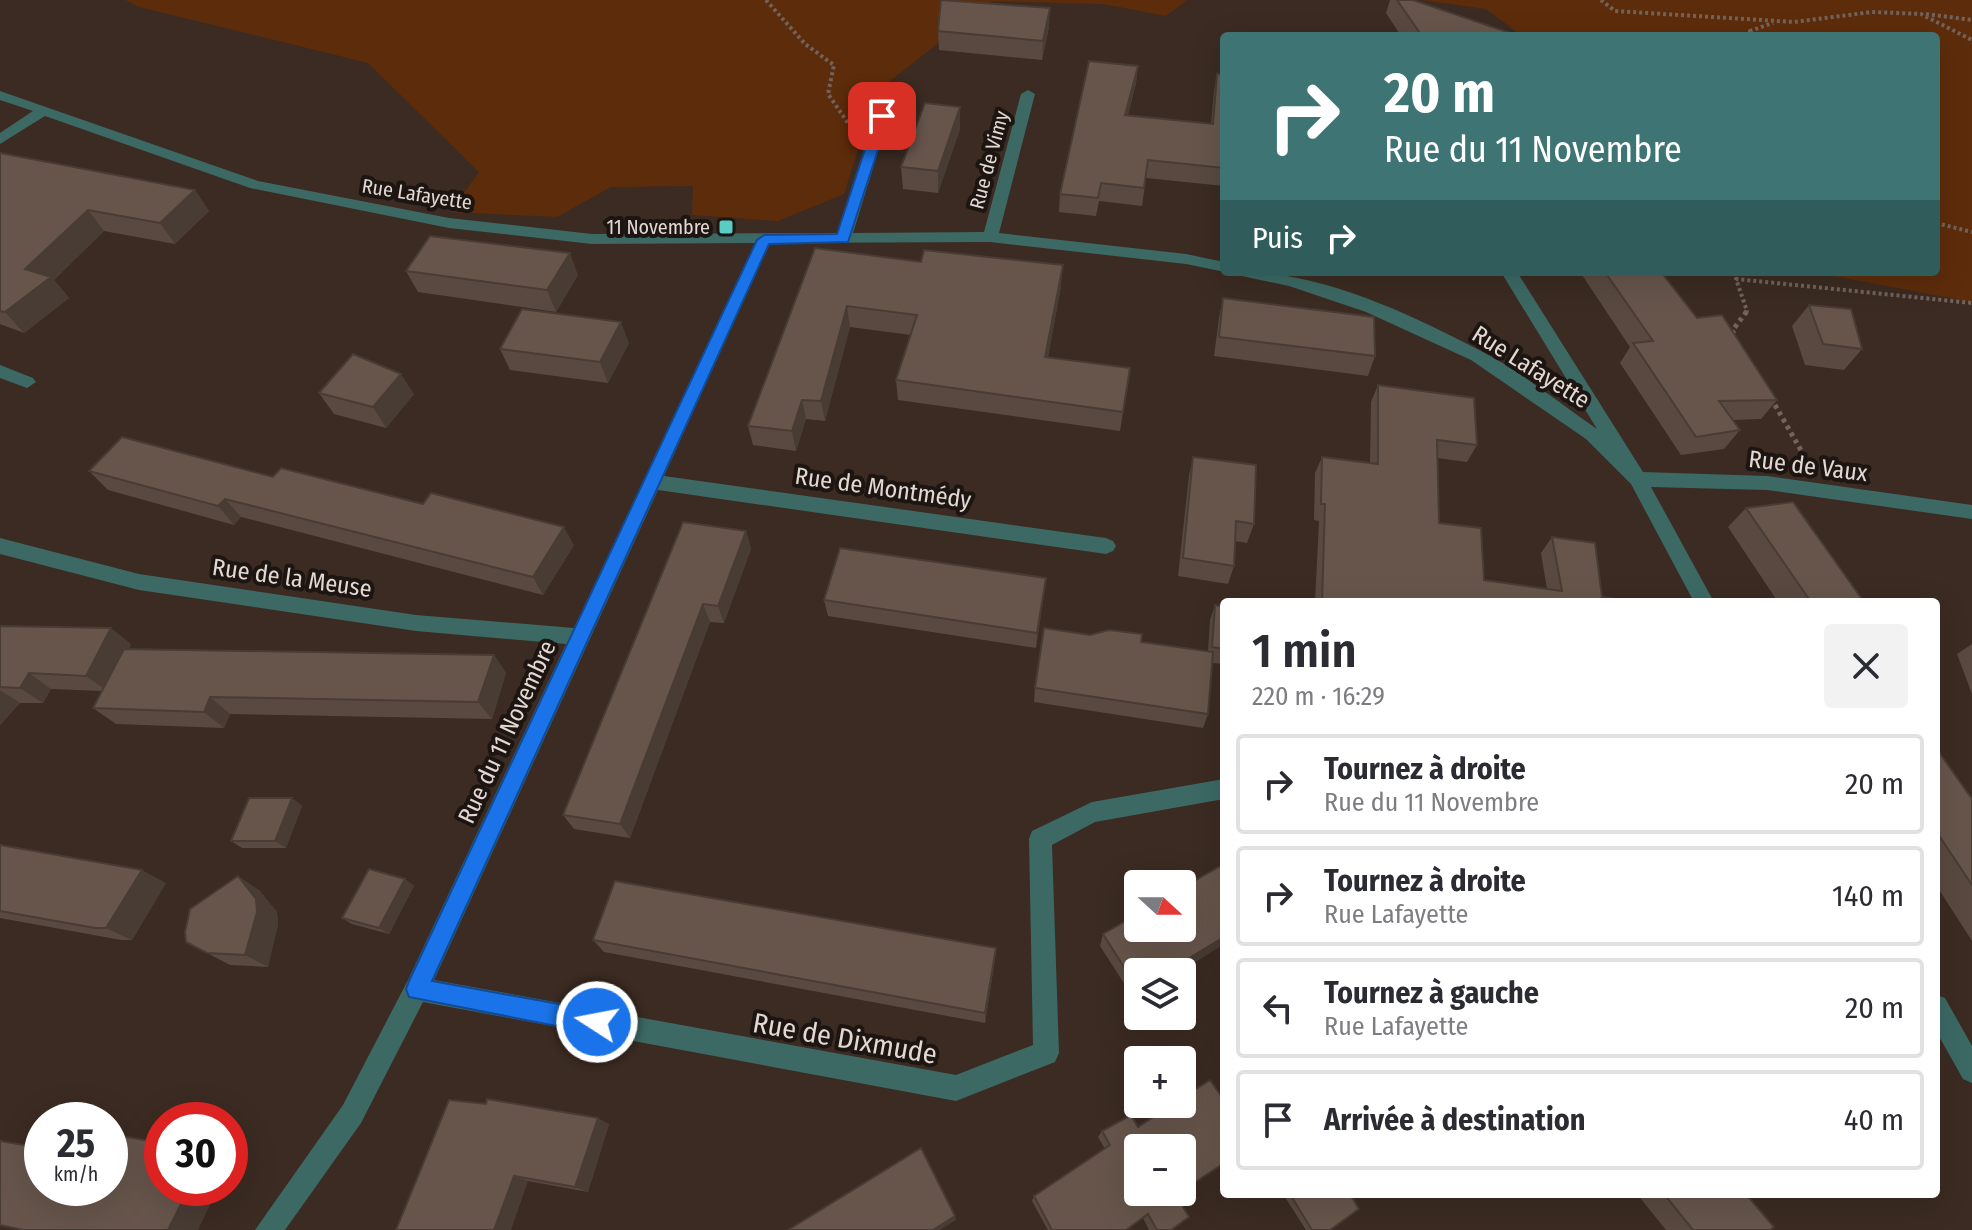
<!DOCTYPE html>
<html lang="fr">
<head>
<meta charset="utf-8">
<style>
  body { margin:0; font-family:"Fira Sans Condensed",sans-serif; background:#f2f2f3; color:#2b2b33; height:100vh; display:flex; flex-direction:column; font-size:30px; white-space:nowrap }
  * { box-sizing:border-box; margin:0 }
  p { font-size:26px; color:#7c7c81 }
  .icon { flex:none; width:44px; height:44px; fill:none; stroke:currentColor; stroke-width:2; stroke-linecap:round; stroke-linejoin:round }
  .map { position:relative; flex:1; overflow:hidden }
  .side { position:absolute; left:1220px; top:598px; width:720px; height:600px; display:flex; flex-direction:column; background:#fff; border-radius:8px; box-shadow:0 8px 32px #0002 }
  .side>* { flex:none }
  .banner { position:absolute; left:1220px; top:32px; width:720px; height:244px; border-radius:8px; box-shadow:0 8px 32px #0002; background:#3e7474; color:#fff; overflow:hidden }
  .needle { width:52px; rotate:111deg }
  .fabs { position:absolute; left:1124px; top:870px; display:grid; gap:16px }
  .fabs a { display:grid; place-items:center; width:72px; height:72px; border-radius:8px; background:#fff; box-shadow:0 8px 32px #0002; font-size:40px }
  .speed { position:absolute; left:24px; top:1102px; display:flex; gap:16px; font-size:40px; font-weight:700; text-align:center }
  .speed>* { display:grid; place-content:center; width:104px; height:104px; border-radius:50%; background:#fff; box-shadow:0 8px 32px #0002; line-height:1 }
  .speed small { font-size:20px; font-weight:400 }
  .speed .limit { border:12px solid #d22; background:#fff; color:#111 }
  .pin { position:absolute; display:grid; place-items:center; width:68px; height:68px; color:#fff; margin:-34px; border-radius:16px; box-shadow:0 4px 12px #0006 }
  .me { position:absolute; width:88px; margin:-44px; rotate:281deg; stroke-linejoin:round; filter:drop-shadow(0 0 6px #0008) }
  .turn { display:flex; align-items:center; gap:28px; height:168px; padding:0 32px; font-size:36px }
  .turn .icon { width:104px; height:104px; stroke-width:2.5 }
  .turn b { display:block; font-size:56px; line-height:68px }
  .then { display:flex; align-items:center; height:76px; padding:0 32px; background:#0003; gap:16px; font-size:30px }
  .round { display:grid; place-items:center; flex:none; width:84px; height:84px; border-radius:8px; background:#f2f2f3 }
  .overview { display:flex; align-items:center; justify-content:space-between; height:136px; padding:0 32px }
  h1 { font-size:48px; font-weight:600; line-height:60px }
  ul { padding:0; list-style:none }
  li { display:flex; align-items:center; gap:24px; height:100px; margin:0 16px 12px; padding:0 16px; border:4px solid #e1e1e2; border-radius:8px }
  li div { flex:1 }
  li b { display:block; font-size:30px }
  li em { font-style:normal }
  .map>svg:first-child { display:block }
</style>
</head>
<body>
<div class="map">
<svg width="1972" height="1230" viewBox="0 0 1972 1230">
  <rect width="100%" height="100%" fill="#3b2b22"/>
  <path fill="#5d2c0b" d="M125 0H1187L1166 16 1103 4 992 1 876 92 844 194 778 221 692 215 693 186 611 187 557 217 450 212 479 172 368 63 139 7Z
    M1422 0H1972V302L1812 272H1936V36H1522L1486 9Z"/>
  <g fill="none" stroke-linecap="round" stroke-linejoin="round">
    <path stroke="#72635b" stroke-width="4" stroke-dasharray="3 3" stroke-linecap="butt" d="M766 0 805 44 834 65 828 94 848 123
      M1601 0 1615 11 1794 22 1872 12 1921 14 1972 40
      M1926 14 1972 20
      M1754 36 1750 31 1773 23
      M1936 223 1972 232
      M1745 313 1747 311 1736 279 1972 303"/>
    <path stroke="#72635b" stroke-width="5" stroke-dasharray="4 4" stroke-linecap="butt" d="M1734 334 1732 331 1747 311
      M1771 398 1806 459"/>
    <path fill="#3c6964" fill-rule="evenodd" d="M1028 90 1035 94 999 233 1186 254 1224 262 1225 272 1186 264 990 242 770 243 664 476 1106 538 1113 541 1116 546 1113 551 1106 554 658 490 434 980 956 1075 1033 1045 1029 839 1032 831 1092 802 1224 779V799L1095 822 1052 845 1059 1053 1055 1062 956 1101 423 1002 361 1123 285 1230H255L343 1105 408 980 566 644 416 631 139 590 0 554V538L139 574 416 615 574 628 755 243 592 244 449 228 250 188 45 116 0 144V133L33 111 0 100V91L258 181 449 218 592 234 837 233 875 116 882 112 889 116 853 233 984 232 1021 94Z
      M1240 272C1322 272 1408 313 1481 351 1522 372 1559 403 1597 429L1501 272H1517L1643 472 1767 476 1972 505V519L1767 490 1651 487 1714 602H1694L1631 484 1586 439 1471 360 1366 312 1289 286 1242 276Z
      M0 365 33 378 36 382 27 388 0 378Z
      M1936 995 1945 998 1972 1046V1083L1963 1079 1936 1031Z"/>
  </g>
  <path fill="#594940" d="M1390 0H1397L1519 36H1401L1386 13Z
    M1049 27 1042 60 939 50 938 31Z
    M1138 66 1136 83 1128 115 1211 124 1214 91 1217 74H1224V186L1146 178 1142 206 1099 201 1096 216 1059 212 1060 194Z
    M960 107V129L938 193 903 189 901 167Z
    M0 153 195 190 209 211 175 244 104 231 54 280 69 298 24 333 0 324Z
    M815 248 1061 286 1048 357 1130 368 1120 431 898 400 896 380 911 335 850 327 825 421 806 419 796 451 753 445 748 426Z
    M406 271 578 275 556 312 418 292Z
    M1580 272H1661L1697 318 1777 400 1761 419 1732 420 1740 430 1724 449 1681 455 1620 363 1630 347Z
    M1223 298 1375 356 1368 376 1214 356 1219 318Z
    M1809 305 1862 349 1844 370 1805 365 1792 326Z
    M629 343 608 383 510 370 500 349Z
    M1378 385 1477 445 1467 462 1437 458 1439 523 1484 580 1547 589 1541 553 1552 537 1602 597 1636 602H1315L1319 521 1314 520 1315 473 1322 457 1370 463 1371 402Z
    M319 393 414 394 386 428 334 414Z
    M1193 457 1254 524 1247 543 1235 541 1234 566 1228 584 1178 576 1189 476Z
    M89 471 273 477 574 545 543 595 241 517 234 525 108 490Z
    M1746 508 1864 602H1778L1728 527Z
    M746 531 751 549 724 623 710 622 630 838 574 829 563 815Z
    M1044 594 1036 648 828 616 824 600Z
    M1215 605 1224 607V664L1212 663 1208 714 1203 728 1034 702 1035 688 1141 642 1208 652 1210 620Z
    M0 626 131 644 129 649 494 655 506 673 492 719 230 714 224 728 116 724 93 708 102 691 51 689 43 703H20L0 725Z
    M1972 644V694L1957 654Z
    M1936 748 1972 799V941L1936 885Z
    M292 798 302 806 286 848H242L231 841Z
    M0 845 166 883 132 940H121L0 918Z
    M405 879 414 886 389 934 352 924 342 918Z
    M259 890 277 912 278 924 268 967 230 965 207 953Z
    M1103 934 1224 944 1179 972H1138V997L1134 999 1100 946Z
    M593 940 996 948 995 959 985 1023 604 952Z
    M609 1124 588 1192 528 1181 396 1230Z
    M1102 1131 1176 1195 1171 1230H1149L1143 1218 1127 1230H1048L1032 1201 1034 1196 1105 1149 1098 1137Z
    M1283 1194H1350L1330 1230H1306Z
    M1637 1194H1746L1770 1230H1666Z"/>
  <path fill="#483c34" d="M1050 8 1049 27 1042 60 1043 41Z
    M1138 66 1136 83 1123 133 1125 115Z
    M960 107V129L938 193V171Z
    M195 190 209 211 175 244 160 223Z
    M88 210 104 231 54 280 69 298 24 333 5 312 25 269Z
    M570 253 578 275 556 312 547 290Z
    M1063 265 1061 286 1044 377 1045 357Z
    M847 306 850 327 825 421 821 401Z
    M621 322 629 343 608 383 600 362Z
    M401 374 414 394 386 428 373 407Z
    M802 400 806 419 796 451 792 431Z
    M225 499 241 517 234 525 218 506Z
    M564 527 574 545 543 595 533 577Z
    M746 531 751 549 724 623 718 606Z
    M1046 578 1044 594 1036 648 1037 633Z
    M703 604 710 622 630 838 620 824Z
    M111 628 131 644 107 691 86 676Z
    M494 655 506 673 492 719 478 702Z
    M29 673 51 689 43 703 20 688Z
    M0 690 20 703 0 725Z
    M210 697 230 714 224 728 204 712Z
    M292 798 302 806 286 848 275 841Z
    M142 870 166 883 132 940 106 928Z
    M238 876 259 890 277 912 278 924 268 967 245 955Z
    M405 879 414 886 389 934 379 928Z
    M1224 937V944L1179 972H1166Z
    M996 948 995 959 985 1023V1013Z
    M598 1118 609 1124 588 1192 575 1187Z
    M514 1176 528 1181 511 1230H494Z
    M189 1188H218L198 1230H168Z
    M955 1216 956 1220 940 1230H933Z"/>
  <path fill="#67554b" stroke="#483c34" stroke-width="2" d="M941 0 1050 8 1043 41 938 31Z
    M1397 0H1413L1519 36H1422Z
    M1089 61 1138 66 1125 115 1213 124 1217 74H1224V168L1148 160 1144 188 1101 183 1098 198 1060 194Z
    M925 103 960 107 938 171 901 167Z
    M0 153 195 190 160 223 88 210 25 269 51 277 5 312 0 311Z
    M430 236 570 253 547 290 406 271Z
    M815 248 921 262 924 250 1063 265 1045 357 1130 368 1123 412 896 380 917 315 847 306 821 401 802 400 792 431 748 426Z
    M1605 272H1661L1697 318 1722 315 1777 400 1719 401 1740 430 1696 437 1633 343 1653 341Z
    M1223 298 1374 317 1375 356 1219 337Z
    M1809 305 1851 309 1862 349 1823 344Z
    M522 309 621 322 600 362 500 349Z
    M353 354 401 374 373 407 319 393Z
    M1378 385 1474 398 1477 445 1437 440 1439 523 1481 528 1484 580 1562 591 1552 537 1595 543 1602 597 1636 602H1322L1325 504H1321L1322 457 1378 464Z
    M122 437 273 477 281 468 423 504 431 493 564 527 533 577 225 499 218 506 89 471Z
    M1193 457 1256 465 1254 524 1236 521 1234 566 1183 558Z
    M1793 502 1864 602H1811L1746 508Z
    M683 522 746 531 718 606 703 604 620 824 563 815Z
    M840 548 1046 578 1037 633 824 600Z
    M1215 605 1224 607V649L1212 647Z
    M0 626 111 628 86 676 29 673 20 688 0 687Z
    M1044 628 1090 635 1109 630 1142 634 1141 642 1213 652 1208 714 1035 688Z
    M124 649 494 655 478 702 210 697 204 712 93 708Z
    M1936 748 1972 799V885L1936 831Z
    M249 798H292L275 841H231Z
    M0 845 142 870 106 928H95L0 911Z
    M1224 864V937L1166 972H1138V989L1103 934 1138 914V928H1182V888Z
    M369 869 405 879 379 928 342 918Z
    M238 876 256 899 257 912 245 955 207 953 186 942 185 932 190 909Z
    M615 881 996 948 985 1013 593 940Z
    M1210 1080 1224 1100V1163L1182 1191V1148H1138V1192H1180L1176 1195 1189 1217 1171 1230H1157L1148 1214 1126 1230H1052L1034 1196 1110 1145 1102 1131 1131 1115 1138 1127 1173 1104H1182V1098Z
    M487 1099 598 1118 575 1187 514 1176 494 1230H396L449 1100 486 1104Z
    M110 1134 162 1143V1188H189L168 1230H23L0 1225V1141L42 1148V1188H110Z
    M921 1148 955 1216 933 1230H788Z
    M1290 1194H1350L1359 1209 1330 1230H1312Z
    M1664 1194H1746L1774 1227 1770 1230H1693Z"/>
  <path fill="#1a73e8" stroke="#114b97" stroke-width="2" d="M882 112 889 116 848 242 769 244 432 981 597 1011 605 1014 608 1022 605 1030 597 1034 409 997 406 989 409 981 757 240 764 235 837 234 876 116Z"/>
  <rect fill="#56cec3" stroke="#1d1511" stroke-width="3" x="718" y="219" width="16" height="16" rx="4"/>
  <g text-anchor="middle" stroke-width="8" stroke-linejoin="round" paint-order="stroke">
    <g font-size="20" fill="#e3d8d2" stroke="#1d1511">
      <text transform="translate(989 160) rotate(-75)" y="7">Rue de Vimy</text>
      <text transform="translate(417 194) rotate(9)" y="7">Rue Lafayette</text>
    </g>
    <g font-size="20" fill="#e3d8d2" stroke="#1d1511" text-anchor="end">
      <text x="710" y="234">11 Novembre</text>
    </g>
    <g font-size="24" fill="#e3d8d2" stroke="#1d1511">
      <text transform="translate(1531 367) rotate(32)" y="8">Rue Lafayette</text>
      <text transform="translate(1808 466) rotate(7)" y="8">Rue de Vaux</text>
      <text transform="translate(883 488) rotate(8)" y="8">Rue de Montmédy</text>
      <text transform="translate(292 578) rotate(8)" y="8">Rue de la Meuse</text>
      <text transform="translate(507 732) rotate(-65)" y="8">Rue du 11 Novembre</text>
    </g>
    <g font-size="28" fill="#e3d8d2" stroke="#1d1511">
      <text transform="translate(845 1038) rotate(10)" y="10">Rue de Dixmude</text>
    </g>
  </g>
</svg>
<div class="fabs">
<a><svg class="needle" viewBox="-14 -14 28 28"><path d="M0-13l5 13h-10z" fill="#e53935"/><path d="M0 13l5-13h-10z" fill="#7c7c81"/></svg></a>
<a><svg class="icon" aria-label="layers" viewBox="0 0 24 24"><path d="M12 4l9 5-9 5-9-5zM3 14l9 5 9-5"/></svg></a>
<a>+</a>
<a>−</a>
</div>
<div class="speed"><div>25<small>km/h</small></div><div class="limit">30</div></div>
<div class="pin" style="left:882px;top:116px;background:#d93025"><svg class="icon" aria-label="arrive" viewBox="0 0 24 24"><path d="M6 21V4h12l-3 4 3 4H6"/></svg></div>
<svg class="me" style="left:597px;top:1022px" viewBox="-20 -20 40 40"><circle r="17" fill="#1a73e8" stroke="#fff" stroke-width="3"/><path d="M0-11L8 9 0 5-8 9z" fill="#fff"/></svg>
<div class="banner">
<div class="turn"><svg class="icon" aria-label="right" viewBox="0 0 24 24"><path d="M7 20v-9h11M14 6l5 5-5 5"/></svg><div><b>20 m</b>Rue du 11 Novembre</div></div>
<div class="then">Puis<svg class="icon" aria-label="right" viewBox="0 0 24 24"><path d="M7 20v-9h11M14 6l5 5-5 5"/></svg></div>
</div>
<section class="side">
<div class="overview"><div><h1>1 min</h1><p>220 m · 16:29</p></div><a class="round"><svg class="icon" aria-label="close" viewBox="0 0 24 24"><path d="M6 6l12 12M18 6L6 18"/></svg></a></div>
<ul>
<li><svg class="icon" aria-label="right" viewBox="0 0 24 24"><path d="M7 20v-9h11M14 6l5 5-5 5"/></svg><div><b>Tournez à droite</b><p>Rue du 11 Novembre</p></div><em>20 m</em></li>
<li><svg class="icon" aria-label="right" viewBox="0 0 24 24"><path d="M7 20v-9h11M14 6l5 5-5 5"/></svg><div><b>Tournez à droite</b><p>Rue Lafayette</p></div><em>140 m</em></li>
<li><svg class="icon" aria-label="left" viewBox="0 0 24 24"><path d="M17 20v-9H6M10 6l-5 5 5 5"/></svg><div><b>Tournez à gauche</b><p>Rue Lafayette</p></div><em>20 m</em></li>
<li><svg class="icon" aria-label="arrive" viewBox="0 0 24 24"><path d="M6 21V4h12l-3 4 3 4H6"/></svg><div><b>Arrivée à destination</b></div><em>40 m</em></li>
</ul>
</section>
</div>
</body>
</html>
